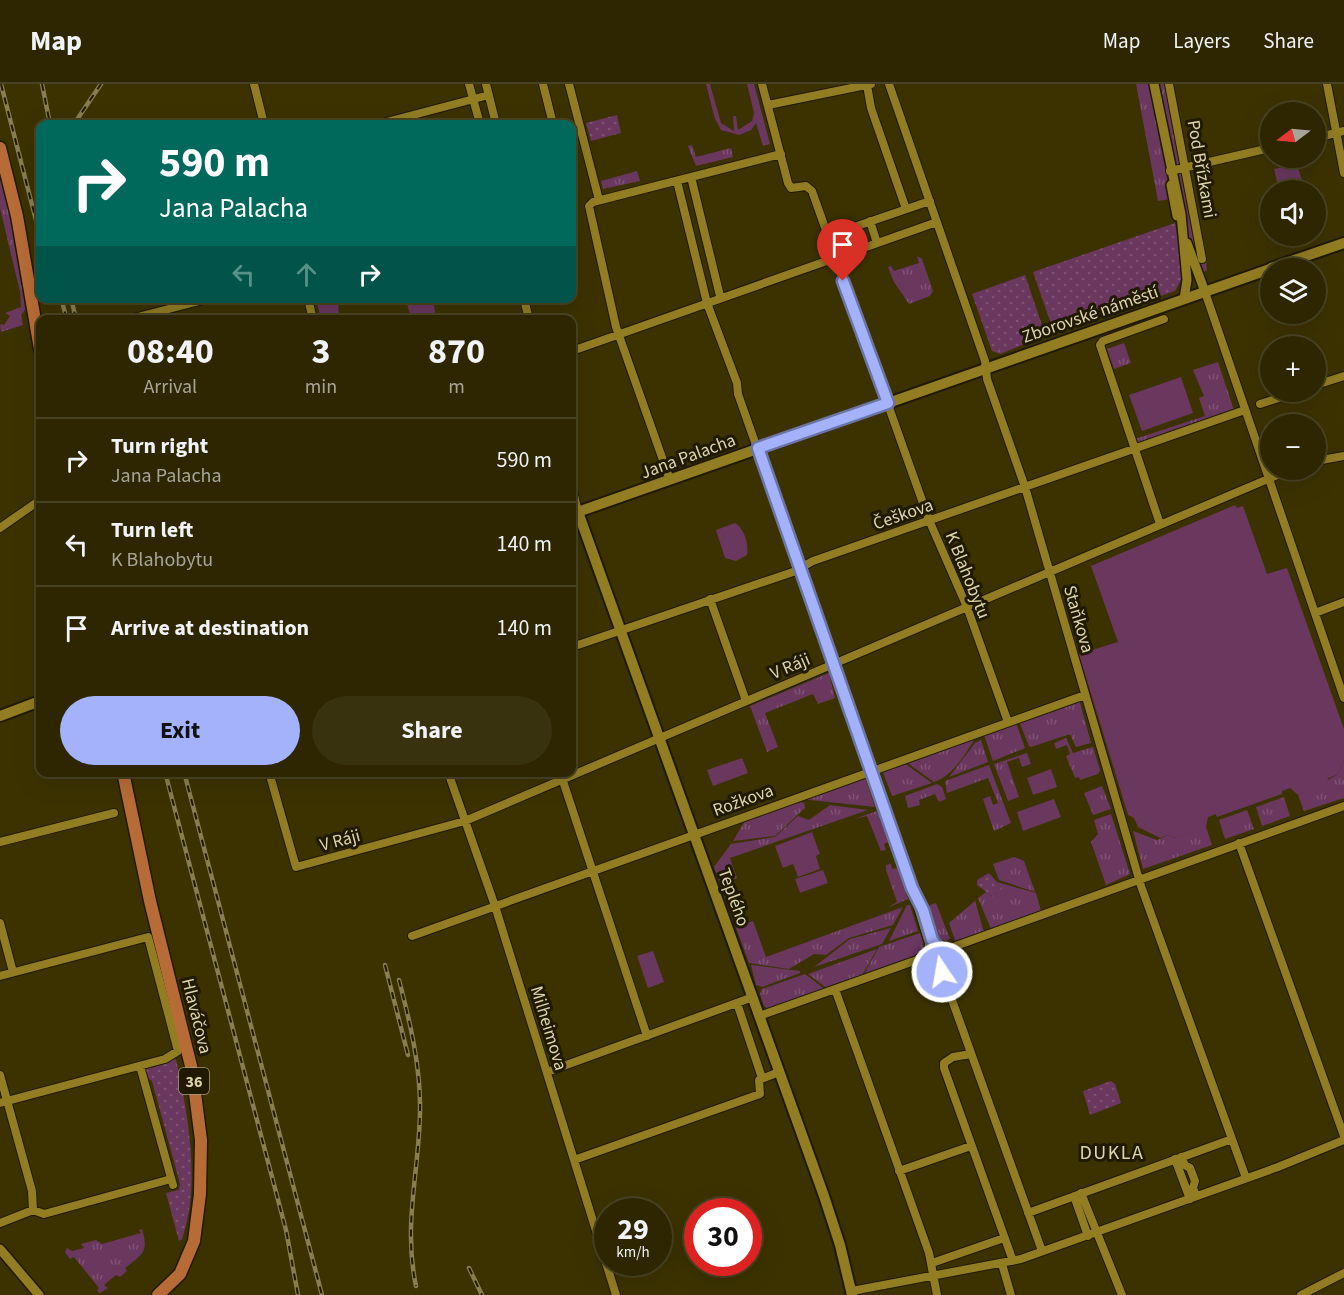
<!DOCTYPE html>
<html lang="en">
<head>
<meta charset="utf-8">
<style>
  body { margin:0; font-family:"Source Sans 3",sans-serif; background:#39320f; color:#f1f3f6; height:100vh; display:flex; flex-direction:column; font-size:22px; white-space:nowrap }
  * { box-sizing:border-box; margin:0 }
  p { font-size:20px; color:#a7a599 }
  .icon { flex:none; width:33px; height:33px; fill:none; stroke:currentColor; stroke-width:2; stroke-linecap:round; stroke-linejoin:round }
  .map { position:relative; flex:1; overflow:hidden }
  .side { position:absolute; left:36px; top:231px; width:540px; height:462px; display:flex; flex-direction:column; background:#2d2600; border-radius:12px; box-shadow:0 6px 24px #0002,0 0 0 2px #484322 }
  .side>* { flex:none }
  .top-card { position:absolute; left:36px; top:36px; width:540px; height:183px; border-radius:12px; box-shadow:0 6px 24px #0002,0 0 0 2px #484322; background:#00695c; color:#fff; overflow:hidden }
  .needle { width:39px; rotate:254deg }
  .tools { position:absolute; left:1260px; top:18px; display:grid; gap:12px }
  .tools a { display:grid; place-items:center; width:66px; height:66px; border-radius:50%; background:#2d2600; box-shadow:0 6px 24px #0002,0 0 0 2px #484322; font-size:30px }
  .speed { position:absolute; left:594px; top:1114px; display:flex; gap:12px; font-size:30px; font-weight:700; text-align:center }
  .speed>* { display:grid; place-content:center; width:78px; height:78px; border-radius:50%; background:#2d2600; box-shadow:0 6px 24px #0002,0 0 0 2px #484322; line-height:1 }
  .speed small { font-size:15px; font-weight:400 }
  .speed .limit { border:9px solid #d22; background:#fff; color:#111 }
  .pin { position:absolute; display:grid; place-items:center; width:51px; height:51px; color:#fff; margin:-62px -26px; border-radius:50% 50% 50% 0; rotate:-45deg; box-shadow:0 0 6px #0007 }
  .pin .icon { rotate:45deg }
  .me { position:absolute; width:66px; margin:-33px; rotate:348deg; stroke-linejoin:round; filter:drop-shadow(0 0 4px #0008) }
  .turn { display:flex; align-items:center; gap:21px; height:126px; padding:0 24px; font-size:27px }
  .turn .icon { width:78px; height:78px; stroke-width:2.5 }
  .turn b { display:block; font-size:42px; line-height:51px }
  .lanes { display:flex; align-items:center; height:57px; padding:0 24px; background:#0003; justify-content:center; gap:30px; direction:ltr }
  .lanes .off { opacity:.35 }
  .eta { display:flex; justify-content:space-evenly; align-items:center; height:102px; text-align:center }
  .eta b { font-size:36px; font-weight:700; line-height:42px }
  .cta { display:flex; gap:12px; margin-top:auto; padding:12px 24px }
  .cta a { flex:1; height:69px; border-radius:36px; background:#a4b2fc; color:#111; font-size:24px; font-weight:700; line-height:69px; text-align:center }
  .cta a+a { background:#39320f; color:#f1f3f6 }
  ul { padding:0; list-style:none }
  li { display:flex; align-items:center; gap:18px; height:84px; padding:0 24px; border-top:2px solid #484322 }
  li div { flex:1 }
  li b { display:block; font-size:22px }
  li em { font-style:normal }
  header { display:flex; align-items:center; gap:36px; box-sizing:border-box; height:84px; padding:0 30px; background:#2d2600; border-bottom:2px solid #484322 }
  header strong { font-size:28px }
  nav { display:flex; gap:33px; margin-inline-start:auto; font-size:21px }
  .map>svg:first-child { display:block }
</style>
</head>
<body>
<header>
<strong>Map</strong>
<nav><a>Map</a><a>Layers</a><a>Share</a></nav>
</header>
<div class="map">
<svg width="1344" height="1211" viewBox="0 0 1344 1211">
  <defs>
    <pattern id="grass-tufts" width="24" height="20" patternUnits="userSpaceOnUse" patternTransform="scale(1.5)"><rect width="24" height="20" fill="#6a375f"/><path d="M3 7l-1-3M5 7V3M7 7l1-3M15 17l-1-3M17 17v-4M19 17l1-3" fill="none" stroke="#7f5373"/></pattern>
    <pattern id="park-dots" width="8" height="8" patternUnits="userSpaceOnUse" patternTransform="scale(1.5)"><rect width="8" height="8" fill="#6a375f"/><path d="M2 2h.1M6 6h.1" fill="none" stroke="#7f5373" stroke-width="1.8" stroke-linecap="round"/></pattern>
  </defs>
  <rect width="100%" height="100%" fill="#3c3200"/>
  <path fill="url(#grass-tufts)" d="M1136 0H1149L1171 115 1158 117Z
    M1159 0H1167L1181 81 1176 83Z
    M692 61 696 73 731 64 733 73 696 82 688 62Z
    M0 80 23 188 25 226 21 231 23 241 1 248 0 240 4 241 10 232 5 229 21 223 20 208 0 124Z
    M637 87 640 97 603 105 601 97Z
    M1179 88 1183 91 1199 175 1206 179 1207 186 1204 188C1186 161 1182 122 1177 90Z
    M917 172 922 175 933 207 930 212 909 220 894 198 888 183 891 182 894 187 919 179Z
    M316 215H332L333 219 338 218 339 235H321Z
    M421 215H432L437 235H430L428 229 411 234 407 220H417Z
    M1124 259 1131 279 1114 285 1107 265Z
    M1218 278 1234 326 1138 361 1132 356 1205 332 1199 314 1204 312 1193 286Z
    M829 589 835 614 818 620 813 610 765 629 778 663 767 668 750 622Z
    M1079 615 1091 659 1076 663 1070 650 1031 663 1029 662 1019 637Z
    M1016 639 1025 664 993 677 984 651Z
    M976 653C966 669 953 692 934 698L906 678Z
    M1066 654 1073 669 1093 663 1100 686 1098 690 1080 696 1079 693 1075 694 1066 672 1070 670 1067 661 1056 665 1054 659Z
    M981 656 988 678 949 693 975 659Z
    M1027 669 1031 680 1022 683 1019 674 1007 678 1019 713 1008 717 994 680Z
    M1344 677V714L1304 727 1298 711 1337 691Z
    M904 679 932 699 892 712 882 686Z
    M989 681 1011 739 994 747 983 715 990 712 993 721 998 719 988 694 947 709 945 697Z
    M864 691 875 723 801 715Z
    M937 700 942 703 946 715 939 718 935 710 919 716 920 721 908 724 905 712Z
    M1102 702 1111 725 1093 731 1084 709Z
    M1284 713 1290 732 1262 742 1256 723Z
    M801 718 804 719 805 724 775 752 733 757 746 735Z
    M830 721 868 726 730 774 737 794 733 796V803L720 800 714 783 731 760 775 753 798 732 809 736Z
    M1247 726 1254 745 1225 755 1219 736Z
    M877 727 888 758 884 760 886 766 881 767 867 732 854 735Z
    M1111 730 1130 790 1106 801 1091 758 1098 750 1094 736Z
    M1203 743H1206L1212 761 1143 785 1133 747 1157 756 1169 751 1174 754Z
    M1014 773 1024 777 1035 808 999 796 993 780Z
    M891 780 892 785 897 784 908 815 887 824 897 818 886 786V781Z
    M1004 800 1036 809 1041 827 991 845 978 814 986 808 993 813Z
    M975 817 984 848 956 859 949 839Z
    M936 819 950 855 946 857 939 855 929 824 930 821Z
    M907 821H910L918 847 889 857Z
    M903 823 893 841 849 854 826 871 814 870 789 885 749 879 735 841 745 835 747 839 753 837 766 873Z
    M891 844 882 860 814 883 850 855Z
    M920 849 924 862 921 870 863 892 879 863Z
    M877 865 861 893 828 905 808 890Z
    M751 881 800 887V889L762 903 756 901Z
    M805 890 826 906 770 926 764 922 760 910 762 905Z
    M142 1145C149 1168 143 1170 125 1184L127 1187 120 1193 116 1191 104 1201 108 1204 100 1209 97 1207 99 1204 74 1173 70 1175 65 1168 67 1164 72 1167 84 1164 81 1160 96 1156 102 1160 141 1149 139 1146Z"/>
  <path fill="url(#park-dots)" d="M617 31 621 49 591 57 586 39Z
    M1175 139 1185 194H1182L1175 207C1148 217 1123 222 1096 232 1084 236 1075 243 1062 248L1051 240 1033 188Z
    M1025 191 1042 241V253L1000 270 992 267 972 210Z
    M989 789 997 798 1004 800 993 813 977 801V796Z
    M176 975C188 1030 201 1100 182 1155L179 1157 166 1109 179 1106 180 1100 152 997 146 993 145 988 149 981Z
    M1111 997 1115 1000 1121 1019 1090 1031 1083 1007Z"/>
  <path fill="#6a375f" d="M706 0H710L721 39 734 47 733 32H736L738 46 752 37 754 29 747 0H754L770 60 763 62 756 39 751 46 739 51 721 46 715 35Z
    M1297 80 1305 106H1279L1274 85Z
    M1181 293 1193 329 1142 347 1129 311Z
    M1235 421 1237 424 1243 422 1267 490 1287 484 1344 645V677L1337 691 1328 694 1327 700 1298 711 1290 704 1282 707V710L1217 733 1216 730 1208 733 1206 743 1174 754 1169 751 1160 754 1138 743 1134 734 1128 731 1079 570 1118 558 1091 482Z
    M735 439C744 444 749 460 747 471L736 477 725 474 716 446Z
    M742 674 748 689 713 702 707 686Z
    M1051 685 1057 703 1033 711 1027 694Z
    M1054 715 1061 733 1023 747 1017 728Z
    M812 748 820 770 816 772 820 785 798 793 793 780 783 784 775 762Z
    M823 786 828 799 800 809 795 795Z
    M653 867 664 898 648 904 637 872Z"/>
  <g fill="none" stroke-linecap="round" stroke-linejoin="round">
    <defs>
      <path id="minor" d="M254 0 264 40
        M469 0 480 40
        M486 0 496 40
        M543 0 553 40
        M569 0 599 116
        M762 0 788 99 791 104 806 102 812 107 929 436 967 523 1008 638
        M889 0 985 277 987 295 1025 403 1141 802 1246 1094
        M1169 0 1202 175
        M1327 0 1344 89
        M867 1 871 24 906 125
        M768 21 871 0
        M379 40 489 11
        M1316 54 1344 47
        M1170 87 1270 64
        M691 93 720 212
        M677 97 707 219 737 299 738 310 912 804 929 859 928 872 942 888 1042 1167
        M870 137 877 159
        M828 152 930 117
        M1205 208 1344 614
        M308 214 313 236
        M524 214 529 236
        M130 235 211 214
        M572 267 937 138
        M1316 301 1344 292
        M1260 320 1297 308
        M1316 377 1344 372
        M670 396 616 243 589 122 593 118 781 70
        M572 403 578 428
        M1160 440 1100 261 1103 257 1164 235
        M0 444 40 416
        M710 515 746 617
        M1315 529 1344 518
        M572 563 793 488 813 477 1245 326
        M269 688 296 783 465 737 1289 386
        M448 688 495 822 616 1211
        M560 688 647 952
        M0 758 114 729
        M1239 759 1344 1052
        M0 839 13 888
        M412 852 1085 611
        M917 876 933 862 953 863 1344 722
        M0 892 148 853 178 967 165 975 0 1019
        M835 905 929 1169 937 1211
        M737 919 762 994
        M759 932 917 876H938L950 865
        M971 970 953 973 944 979V984L1013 1177
        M140 982 173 1101
        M547 988 753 913
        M0 991 32 1107 33 1126
        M1181 1073 1185 1081 1190 1084 1195 1097 1193 1104 1196 1112
        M1175 1075 1190 1115
        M574 1076 760 1010 759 996 779 988
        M899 1087 971 1062
        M1081 1109 1122 1211
        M1074 1112 1088 1152
        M33 1126 44 1130 171 1095
        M1028 1129 1232 1055
        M0 1139 33 1126
        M932 1179 1004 1154
        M1002 1180 1011 1211
        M852 1207 1021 1175 1278 1083 1344 1056
        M1301 1211 1344 1189"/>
      <path id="tertiary" d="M1154 0 1181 130 1187 196 1184 215
        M1171 101 1177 132
        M1187 159 1205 208
        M0 1165 39 1211"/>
      <path id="secondary" d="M1271 184 1344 159
        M578 428 824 1112 840 1161 852 1211
        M572 430 1270 185
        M0 632 40 617"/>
      <path id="primary" d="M0 64 17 132 40 265
        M123 688 150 817 192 986 201 1056 200 1110 194 1157 180 1190 158 1211"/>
    </defs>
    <use href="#minor" stroke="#201a01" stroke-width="10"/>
    <use href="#tertiary" stroke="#201a01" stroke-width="12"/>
    <use href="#secondary" stroke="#201a01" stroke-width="14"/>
    <use href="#primary" stroke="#201a01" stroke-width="15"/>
    <use href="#minor" stroke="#927d23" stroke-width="8"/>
    <use href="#tertiary" stroke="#927d23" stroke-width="9"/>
    <use href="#secondary" stroke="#927d23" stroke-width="10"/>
    <use href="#primary" stroke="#b76c37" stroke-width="12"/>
    <defs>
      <path id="rail" d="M1 0 40 152
        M42 0 50 40
        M74 40 101 0
        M61 214 67 236
        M71 214 76 235
        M165 688 286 1146 298 1211
        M184 688 322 1211
        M385 881 408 971
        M399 896C410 938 421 984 420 1028 419 1089 403 1141 416 1202
        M469 1184 482 1211"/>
    </defs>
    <use href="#rail" stroke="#887e51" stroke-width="4.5"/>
    <use href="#rail" stroke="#201a01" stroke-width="2" stroke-dasharray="7" stroke-linecap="butt"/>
  </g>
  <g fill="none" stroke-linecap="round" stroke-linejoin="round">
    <defs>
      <path id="route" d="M843 197 888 319 758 364 912 804 923 826 932 856 942 867V888"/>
    </defs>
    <use href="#route" stroke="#6b74a4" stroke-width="15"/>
    <use href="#route" stroke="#a4b2fc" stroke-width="10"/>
  </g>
  <g text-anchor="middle" stroke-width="6" stroke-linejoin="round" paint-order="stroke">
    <rect fill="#201a01" stroke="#a69d79" stroke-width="1.5" x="179" y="984" width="30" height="26" rx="4.5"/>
    <g font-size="16" font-weight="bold" fill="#dfd5ad">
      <text x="194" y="1003">36</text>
    </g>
    <g font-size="18" fill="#dfd5ad" stroke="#201a01">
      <text transform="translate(1202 85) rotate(80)" y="6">Pod Břízkami</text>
      <text transform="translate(1090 230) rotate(-19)" y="6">Zborovské náměstí</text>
      <text transform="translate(688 372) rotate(-20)" y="6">Jana Palacha</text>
      <text transform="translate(903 430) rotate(-19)" y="6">Češkova</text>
      <text transform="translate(968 491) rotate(68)" y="6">K Blahobytu</text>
      <text transform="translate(1079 535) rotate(74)" y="6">Staňkova</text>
      <text transform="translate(790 582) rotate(-23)" y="6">V Ráji</text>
      <text transform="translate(743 716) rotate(-20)" y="6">Rožkova</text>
      <text transform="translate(340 756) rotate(-15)" y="6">V Ráji</text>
      <text transform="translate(734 813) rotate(70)" y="6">Teplého</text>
      <text transform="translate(197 932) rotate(76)" y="6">Hlaváčova</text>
      <text transform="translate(549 944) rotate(73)" y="6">Milheimova</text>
    </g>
    <g font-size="20" letter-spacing="1.5" fill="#dfd5ad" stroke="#201a01">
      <text x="1112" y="1075">DUKLA</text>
    </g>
  </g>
</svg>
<div class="tools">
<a><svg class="needle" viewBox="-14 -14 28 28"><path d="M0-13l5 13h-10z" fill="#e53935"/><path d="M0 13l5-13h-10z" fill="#a7a599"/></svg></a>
<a><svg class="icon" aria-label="sound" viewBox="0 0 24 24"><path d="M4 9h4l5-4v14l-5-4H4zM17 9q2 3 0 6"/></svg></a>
<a><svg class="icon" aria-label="layers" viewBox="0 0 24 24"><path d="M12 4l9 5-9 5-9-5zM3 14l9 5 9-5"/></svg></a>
<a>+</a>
<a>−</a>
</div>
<div class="speed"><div>29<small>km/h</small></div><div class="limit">30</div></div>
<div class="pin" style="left:843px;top:197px;background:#d93025"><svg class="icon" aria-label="arrive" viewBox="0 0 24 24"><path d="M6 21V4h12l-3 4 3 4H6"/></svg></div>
<svg class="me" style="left:942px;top:888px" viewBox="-20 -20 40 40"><circle r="17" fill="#a4b2fc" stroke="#fff" stroke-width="3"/><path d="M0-11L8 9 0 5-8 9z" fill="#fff"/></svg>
<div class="top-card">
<div class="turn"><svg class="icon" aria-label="right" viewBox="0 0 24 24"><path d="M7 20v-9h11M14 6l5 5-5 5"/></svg><div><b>590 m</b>Jana Palacha</div></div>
<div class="lanes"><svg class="icon off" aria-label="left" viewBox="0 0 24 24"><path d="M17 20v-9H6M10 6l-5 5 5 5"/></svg><svg class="icon off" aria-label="ahead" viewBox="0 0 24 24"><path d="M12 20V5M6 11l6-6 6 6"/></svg><svg class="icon" aria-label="right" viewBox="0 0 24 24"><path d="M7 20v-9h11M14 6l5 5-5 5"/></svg></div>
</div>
<section class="side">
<div class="eta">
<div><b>08:40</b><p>Arrival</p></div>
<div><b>3</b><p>min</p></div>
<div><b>870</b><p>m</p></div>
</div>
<ul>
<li><svg class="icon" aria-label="right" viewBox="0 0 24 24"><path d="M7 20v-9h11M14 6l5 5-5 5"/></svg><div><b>Turn right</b><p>Jana Palacha</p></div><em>590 m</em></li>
<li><svg class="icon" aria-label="left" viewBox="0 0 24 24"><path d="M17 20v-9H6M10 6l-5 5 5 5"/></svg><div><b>Turn left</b><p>K Blahobytu</p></div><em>140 m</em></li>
<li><svg class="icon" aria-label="arrive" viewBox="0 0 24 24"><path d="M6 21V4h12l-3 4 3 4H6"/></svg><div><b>Arrive at destination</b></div><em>140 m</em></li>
</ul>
<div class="cta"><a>Exit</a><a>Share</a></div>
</section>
</div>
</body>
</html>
